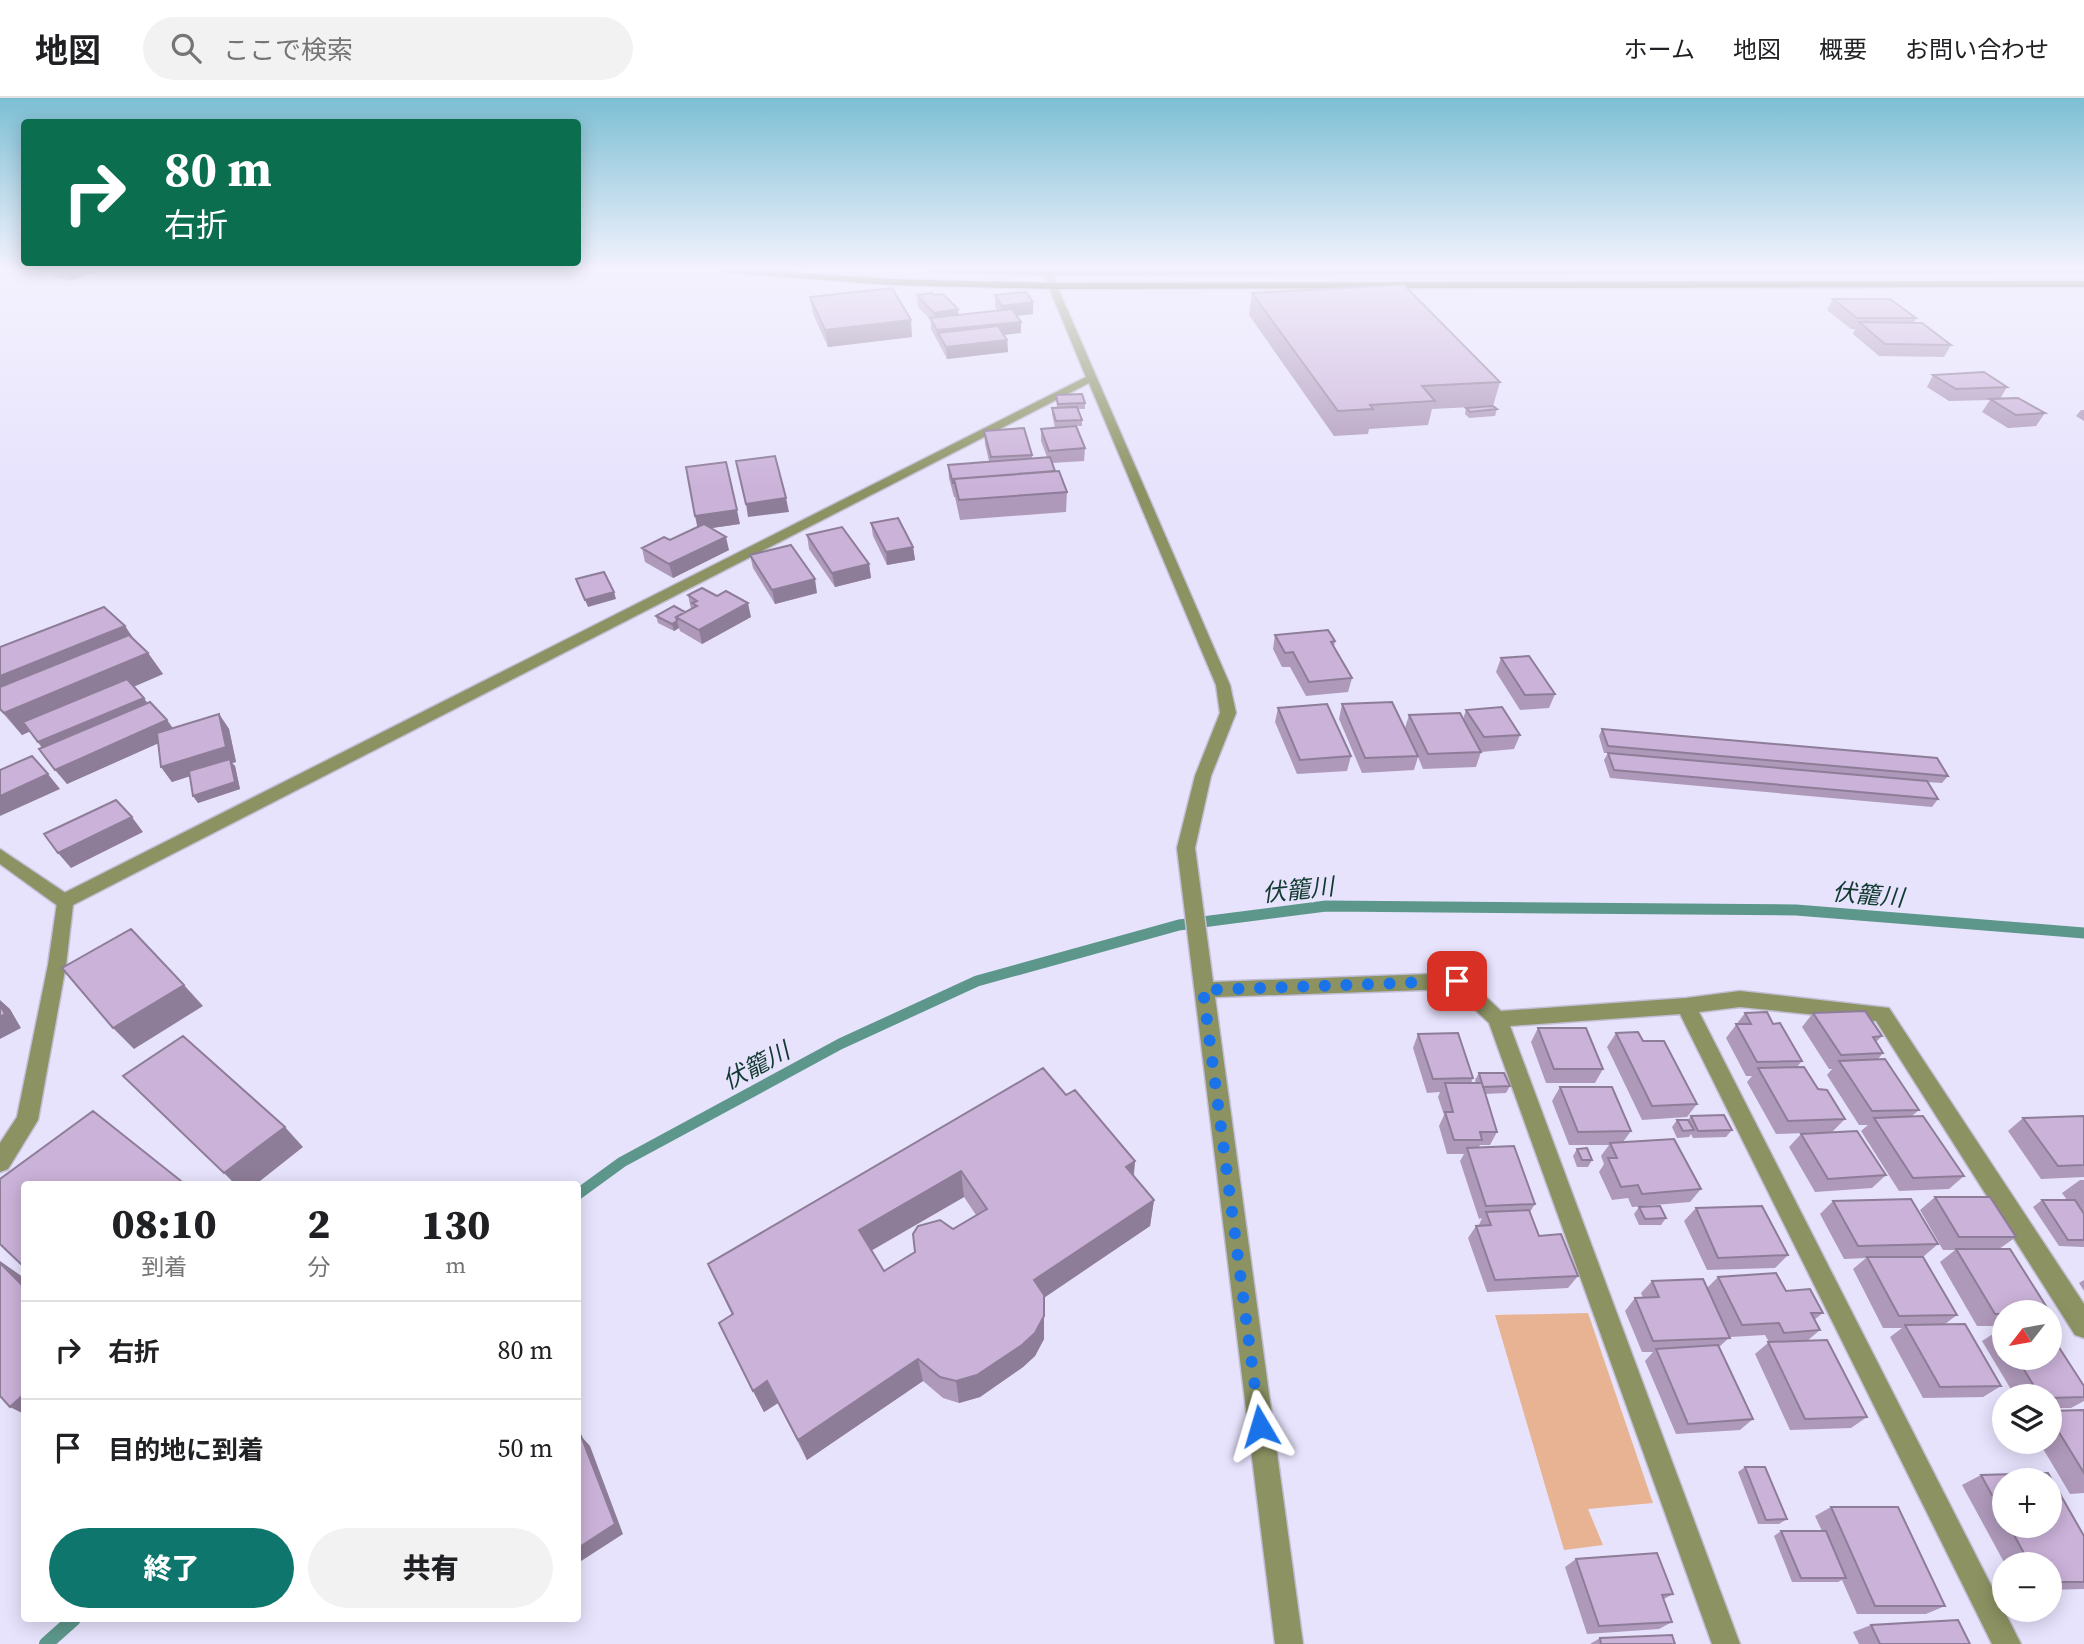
<!DOCTYPE html>
<html lang="ja">
<head>
<meta charset="utf-8">
<style>
  body { margin:0; font-family:"Source Serif 4","Noto Sans JP",serif; background:#f2f2f2; color:#202124; height:100vh; display:flex; flex-direction:column; font-size:26px; white-space:nowrap }
  * { box-sizing:border-box; margin:0 }
  p { font-size:23px; color:#757577 }
  .icon { flex:none; width:38px; height:38px; fill:none; stroke:currentColor; stroke-width:2; stroke-linecap:round; stroke-linejoin:round }
  .map { position:relative; flex:1; overflow:hidden }
  .side { position:absolute; left:21px; top:1083px; width:560px; height:441px; display:flex; flex-direction:column; background:#fff; border-radius:7px; box-shadow:0 4px 18px #0003 }
  .side>* { flex:none }
  .hud { position:absolute; left:21px; top:21px; width:560px; height:147px; border-radius:7px; box-shadow:0 4px 18px #0003; background:#0b6e4f; color:#fff; overflow:hidden }
  .needle { width:46px; rotate:239deg }
  .fabs { position:absolute; left:1992px; top:1202px; display:grid; gap:14px }
  .fabs a { display:grid; place-items:center; width:70px; height:70px; border-radius:50%; background:#fff; box-shadow:0 4px 18px #0003; font-size:35px }
  .pin { position:absolute; display:grid; place-items:center; width:60px; height:60px; color:#fff; margin:-30px; border-radius:14px; box-shadow:0 4px 10px #0006 }
  .me { position:absolute; width:77px; margin:-38px; rotate:353deg; stroke-linejoin:round; filter:drop-shadow(0 0 5px #0008) }
  .turn { display:flex; align-items:center; gap:24px; height:147px; padding:0 28px; font-size:32px }
  .turn .icon { width:91px; height:91px; stroke-width:2.5 }
  .turn b { display:block; font-size:49px; line-height:60px }
  .eta { display:flex; justify-content:space-evenly; align-items:center; height:119px; text-align:center }
  .eta b { font-size:42px; font-weight:800; line-height:49px }
  .cta { display:flex; gap:14px; margin-top:auto; padding:14px 28px }
  .cta a { flex:1; height:80px; border-radius:42px; background:#0f766e; color:#fff; font-size:28px; font-weight:800; line-height:80px; text-align:center }
  .cta a+a { background:#f2f2f2; color:#202124 }
  ul { padding:0; list-style:none }
  li { display:flex; align-items:center; gap:21px; height:98px; padding:0 28px; border-top:2px solid #e0e0e0 }
  li div { flex:1 }
  li b { display:block; font-size:26px }
  li em { font-style:normal }
  header { display:flex; align-items:center; gap:42px; box-sizing:border-box; height:98px; padding:0 35px; background:#fff; border-bottom:2px solid #e0e0e0 }
  header strong { font-size:33px }
  nav { display:flex; gap:38px; margin-inline-start:auto; font-size:24px }
  .search { width:490px; height:63px; background:#f2f2f2; display:flex; align-items:center; gap:18px; box-sizing:border-box; padding:0 24px; border-radius:38px; color:#757577; font-size:26px }
  .map>svg:first-child { display:block }
</style>
</head>
<body>
<header>
<strong>地図</strong>
<div class="search"><svg class="icon" aria-label="search" viewBox="0 0 24 24"><circle cx="10" cy="10" r="6"/><path d="M15 15l6 6"/></svg>ここで検索</div>
<nav><a>ホーム</a><a>地図</a><a>概要</a><a>お問い合わせ</a></nav>
</header>
<div class="map">
<svg width="2084" height="1546" viewBox="0 0 2084 1546">
  <rect width="100%" height="100%" fill="#e7e3fd"/>
  <path fill="#e7b392" d="M1588 1215 1653 1405 1588 1411 1603 1447 1564 1452 1495 1217Z"/>
  <g fill="none" stroke-linecap="round" stroke-linejoin="round">
    <path stroke="#5d978b" stroke-width="11" d="M578 1096 622 1064 840 946 977 883 1179 827 1326 808 1796 812 2084 835"/>
    <path stroke="#5d978b" stroke-width="14" d="M46 1546 74 1521"/>
    <defs>
      <path id="lane" d="M0 751 70 798 73 803 70 808H58L0 766Z"/>
      <path id="street" d="M1042 172H1050L1230 587 1236 615 1211 678 1195 750 1213 884 1457 875 1464 878 1501 913 1686 900 1740 893 1889 910 2084 1206V1240L2075 1237 1876 923 1740 909 1699 914 2021 1546H1992L1680 916 1510 928 1740 1546H1712L1489 925 1453 891 1215 899 1303 1546H1275L1177 750 1195 678 1220 615 1216 587 1089 285 73 807 66 867 38 1022 8 1071 0 1074V1045L17 1019 48 867 58 798 1086 279Z"/>
      <path id="primary" d="M722 172H756L892 181 1053 185 2084 183V189L1053 191 892 187 726 175Z
        M930 172H2084V175L1047 177 934 175Z"/>
    </defs>
    <use href="#lane" stroke="#c2bed6" stroke-width="3"/>
    <use href="#street" stroke="#c2bed6" stroke-width="3"/>
    <use href="#primary" stroke="#c2bed6" stroke-width="3"/>
    <use href="#lane" fill="#8c9262" fill-rule="evenodd"/>
    <use href="#street" fill="#8c9262" fill-rule="evenodd"/>
    <use href="#primary" fill="#454912" fill-rule="evenodd"/>
  </g>
  <path fill="#af99bb" fill-rule="evenodd" d="M50 172H104L69 183 54 178Z
    M1252 195 1500 284 1493 308 1432 311 1428 327 1369 331 1368 336 1334 338 1249 217Z
    M917 197H934L958 211V217L998 213 995 209V197L1033 216 1016 218 1021 224V235L1004 237 1007 242 1008 254 947 261 931 231V222L918 209Z
    M810 199 912 239 828 249 813 216Z
    M1833 201 1916 220 1914 225 1951 247 1944 259 1879 258 1853 236 1855 231H1851L1827 212Z
    M1933 277 2007 289 2000 301 2045 315 2036 328 2008 330 1982 314 1990 302 1949 303 1927 289Z
    M1056 297 1085 305V311H1078L1082 322V328H1076L1085 350 1084 363 1052 365 1055 373 1067 394 1066 414 960 422 955 399H954L949 380 948 367 989 363 985 346 984 333 1032 357V360L1047 359 1041 343V331L1055 330 1052 316V310H1057Z
    M1466 310 1497 311 1495 318 1469 320 1465 316Z
    M2081 312H2084V323L2076 318Z
    M871 425 913 449 915 462 887 467 873 438Z
    M740 426 711 430 729 452 673 480 645 464 642 450 670 442 697 429Z
    M807 437 869 466 871 480 835 489 809 451Z
    M750 457 817 495 775 506 753 470Z
    M688 497 751 519 702 546 680 533 679 530 674 533 658 525 656 518 685 514 691 511Z
    M125 528 133 540 148 555 163 576 133 589 147 605 167 622 173 630 219 616 229 631 236 664 232 665 235 668 240 691 198 705 193 698 190 678 172 684 161 669 158 645 67 686 30 633 22 637 0 612V549Z
    M1275 537 1335 543 1334 549 1352 580 1348 594 1306 598 1290 569H1282L1273 551Z
    M1501 560 1555 596 1549 610 1520 612 1496 574Z
    M1342 606 1405 630 1409 617 1463 621 1466 612 1520 637 1514 651 1481 654 1476 669 1423 671 1418 659 1414 672 1362 675 1339 621Z
    M1278 610 1351 658 1347 673 1297 676 1275 624Z
    M1602 631 1948 678 1942 685 1927 684 1938 701 1932 709 1610 680 1604 662 1608 655H1604L1599 638Z
    M1745 915 1773 926 1802 963 1797 969 1845 1021 1832 1034 1886 1077 1872 1090 1815 1094 1789 1049 1801 1036 1831 1034 1776 1036 1747 984 1752 978H1746L1726 940Z
    M1813 915 1882 938 1876 944 1883 955 1878 961 1919 1012 1912 1018 1964 1078 1949 1091 1899 1093 1861 1033 1868 1027H1859L1827 977 1832 971H1829L1802 929Z
    M1538 930 1603 971 1595 985H1546L1531 944Z
    M1616 935 1697 1006 1687 1019 1642 1022 1607 949Z
    M1418 936 1473 980 1471 985H1476L1475 982 1479 975 1510 988 1506 995 1485 996 1497 1034 1490 1047H1480L1479 1049 1535 1106 1530 1114 1539 1138 1578 1178 1568 1190 1487 1194 1468 1140 1476 1128 1479 1127 1482 1120 1479 1121 1460 1063 1464 1056H1447L1439 1028 1444 1017 1438 999 1440 994 1427 995 1413 950Z
    M1560 989 1631 1033 1623 1044 1701 1091 1690 1104 1632 1109 1628 1100 1612 1102 1599 1074 1604 1066 1601 1058 1609 1047H1569L1552 1003Z
    M1066 997 1135 1063 1134 1078 1154 1102 1150 1128 1044 1199V1241L1035 1258 1023 1269 980 1299 959 1305 943 1300 923 1283 807 1362 778 1305 764 1314 719 1225 732 1217 708 1166ZM964 1099 976 1117 884 1173 871 1153Z
    M1691 1018 1732 1032 1726 1039 1693 1040 1691 1036 1689 1039 1677 1040 1672 1029 1677 1022H1688Z
    M2084 1018V1079L2041 1081 2008 1033 2023 1020Z
    M1577 1051 1592 1062 1588 1069H1577L1573 1058Z
    M2080 1082H2084V1149L2059 1148 2033 1109 2042 1102H2067L2062 1095Z
    M1935 1099 2016 1139 1999 1151 2051 1216 2049 1217V1214H2004V1228H1977L1940 1164 1955 1152H1943L1920 1112Z
    M1833 1103 1938 1146 1923 1159 1957 1217 1945 1226 2001 1288 1983 1299 1923 1300 1890 1239 1902 1230H1883L1853 1171 1866 1160 1844 1161 1820 1116Z
    M1639 1109 1666 1120 1661 1127H1639L1634 1116Z
    M1696 1110 1788 1157 1775 1170 1707 1172 1684 1123Z
    M1718 1179 1786 1193 1823 1215 1814 1222 1820 1232 1807 1243 1867 1319 1851 1330 1790 1332 1755 1256 1769 1244 1765 1237 1730 1239 1719 1249 1753 1321 1740 1332 1676 1336 1645 1263 1653 1254H1642L1625 1213 1635 1200H1643L1641 1195 1652 1183 1707 1190Z
    M2084 1182V1193L2079 1185Z
    M1999 1232H2004V1260H2049L2084 1288V1303L2071 1310H2049V1298H2015L1982 1243Z
    M2084 1312V1395L2070 1396 2039 1344H2049V1313Z
    M1745 1369 1787 1421 1779 1426H1758L1738 1374Z
    M2048 1375 2084 1438V1491L2049 1492V1466H2005L1962 1387 1981 1377ZM2004 1382H2049V1428H2004Z
    M1831 1409 1945 1508 1926 1516H1857L1842 1482 1838 1484H1792L1774 1438 1781 1433H1822L1815 1418Z
    M1576 1461 1673 1496 1664 1501 1672 1524 1659 1531 1587 1536 1565 1469Z
    M1871 1527 1970 1546H1859L1853 1534Z
    M1600 1540 1675 1546H1590Z"/>
  <path fill="#8e7d98" d="M62 172H104L69 183Z
    M1033 204V216L1002 219V208Z
    M958 211 959 222 934 226V215Z
    M911 222 912 239 828 249 825 232Z
    M1021 224V235L943 244 938 235V244L937 232Z
    M1007 242 1008 254 947 261 946 249Z
    M786 400 789 414 748 419 746 406Z
    M737 412 740 426 698 432 695 418Z
    M726 439 729 452 673 480 669 466Z
    M913 449 915 462 887 467 886 454Z
    M869 466 871 480 835 489 832 475Z
    M815 481 817 495 775 506 772 492Z
    M614 494 616 501 588 509 585 502Z
    M748 505 751 519 702 546 699 532Z
    M677 523 679 530 674 533 672 526Z
    M125 528 139 549 0 607V578Z
    M148 555 163 576 22 637 4 615Z
    M144 600 154 615 50 659 38 644Z
    M219 616 229 631 236 664 232 665 235 668 240 691 198 705 193 698 231 665 172 684 161 669Z
    M167 622 177 637 67 686 55 672Z
    M48 676 60 691 0 718V698Z
    M132 719 143 734 71 770 58 755Z
    M184 887 203 908 134 951 113 930Z
    M0 902 10 911 21 930 0 941Z
    M285 1029 303 1049 255 1087H236L224 1075Z
    M1135 1063 1132 1089 1126 1069Z
    M961 1073 964 1099 865 1156 859 1132Z
    M1154 1102 1150 1128 1035 1206 1034 1182Z
    M0 1163 20 1177 24 1181V1189L0 1165Z
    M1044 1218V1241L1035 1258 1023 1269 980 1299 959 1305 956 1283Z
    M918 1261 923 1283 807 1362 798 1342Z
    M767 1283 778 1305 764 1314 753 1293Z
    M24 1296V1316L10 1309Z
    M581 1338 590 1348 623 1436 578 1465Z"/>
  <path fill="#cbb2d9" stroke="#8e7d98" stroke-width="2" fill-rule="evenodd" d="M1404 187 1500 284 1422 288 1435 303 1370 307 1373 311 1338 313 1252 195Z
    M892 190 911 222 825 232 810 199Z
    M1026 194 1033 204 1002 208 995 197Z
    M932 195 934 197 943 196 958 211 934 215 917 197Z
    M1833 201H1890L1916 220H1857Z
    M1012 211 1021 224 937 232 930 220Z
    M1859 224 1922 225 1951 247 1885 246Z
    M998 228 1007 242 946 249 938 235Z
    M1984 274 2007 289 1956 291 1933 277Z
    M1082 296 1085 305 1058 306 1056 297Z
    M2018 300 2045 315 2016 317 1990 301Z
    M1493 308 1497 311 1470 314 1466 310Z
    M1077 309 1082 322 1056 323 1052 310Z
    M1076 328 1085 350 1049 353 1041 331Z
    M1024 330 1032 357 991 359 984 333Z
    M775 358 786 400 746 406 736 363Z
    M1050 359 1055 373 954 381 955 385H953L948 367Z
    M726 364 737 412 695 418 686 369Z
    M1059 373 1067 394 959 402 954 381Z
    M898 420 913 449 886 454 871 425Z
    M704 426 726 439 669 466 642 450 664 439 670 442Z
    M842 429 869 466 832 475 807 437Z
    M791 447 815 481 772 492 750 457Z
    M604 474 614 494 585 502 576 481Z
    M702 490 717 498 726 493 748 505 699 532 676 519 697 508 692 505 697 503 688 497Z
    M674 508 685 514 676 519 677 523 672 526 656 518Z
    M104 509 125 528 0 578V549Z
    M1328 532 1335 543 1331 544 1352 580 1309 584 1293 554 1285 555 1275 537Z
    M129 537 148 555 4 615 0 611V589Z
    M1529 558 1555 596 1525 597 1501 560Z
    M127 581 144 600 38 644 23 624Z
    M150 604 167 622 55 672 39 651Z
    M1392 604 1418 658 1365 660 1342 606Z
    M1327 606 1351 658 1300 662 1278 610Z
    M1502 609 1520 637 1484 639 1466 612Z
    M1460 615 1481 654 1428 656 1409 617Z
    M219 616 226 649 161 669 157 635Z
    M1602 631 1937 660 1948 678 1608 648Z
    M1608 655 1927 683 1938 701 1614 672Z
    M32 658 48 676 0 698V672Z
    M230 661 235 684 193 698 189 673Z
    M116 702 132 719 58 755 44 736Z
    M131 831 184 887 113 930 62 870Z
    M0 907 5 916 0 919Z
    M1865 913 1882 938 1873 939 1883 955 1841 957 1813 915Z
    M1767 914 1773 926 1780 925 1802 963 1757 964 1736 926H1751L1745 915Z
    M1538 930H1586L1603 971H1554Z
    M1638 934 1643 943H1664L1697 1006 1652 1008 1616 935Z
    M1458 935 1473 980 1433 981 1418 936Z
    M183 938 285 1029 224 1075 123 978Z
    M1885 961 1919 1012 1872 1013 1839 963Z
    M1804 969 1818 991 1827 992 1845 1021 1788 1023 1758 970Z
    M1043 970 1066 997 1075 992 1135 1063 1126 1069 1154 1102 1034 1182 1044 1197V1218L1035 1235 1022 1247 977 1277 956 1283 940 1279 918 1261 798 1342 767 1283 753 1293 719 1225 733 1216 708 1166ZM961 1073 987 1111 953 1131 940 1122 918 1128 913 1136 915 1154 884 1173 859 1132Z
    M1479 975H1504L1510 988 1483 989Z
    M1445 985H1482L1497 1034H1480L1482 1042H1454L1445 1014H1453Z
    M1560 989H1612L1631 1033 1578 1034Z
    M93 1013 186 1087H24V1169L0 1146V1081Z
    M1724 1017 1732 1032 1698 1033 1691 1018Z
    M1923 1018 1964 1078 1913 1080 1874 1020Z
    M2084 1018V1067L2058 1068 2023 1020Z
    M1677 1022H1688L1694 1032 1683 1033Z
    M1857 1033 1886 1077 1828 1081 1801 1036Z
    M1674 1041 1701 1091 1642 1096 1638 1087 1621 1089 1608 1060H1617L1610 1045Z
    M1514 1048 1535 1106 1486 1108 1467 1050Z
    M1587 1050 1592 1062H1582L1577 1051Z
    M1935 1099H1990L2016 1139H1959Z
    M1911 1101 1938 1146 1858 1148 1833 1103Z
    M2042 1102H2075L2084 1116V1142H2068Z
    M1660 1108 1666 1120 1645 1121 1639 1109Z
    M1762 1108 1788 1157 1718 1160 1696 1110Z
    M1529 1112 1539 1138 1561 1136 1578 1178 1495 1182 1476 1128 1491 1127 1486 1114Z
    M1956 1151H2010L2051 1216H2049V1214H2004V1216H1995Z
    M1867 1159H1923L1957 1217 1899 1218Z
    M0 1165 24 1189V1296L10 1309 0 1298Z
    M1776 1175 1786 1193 1810 1191 1823 1215H1811L1820 1232 1784 1235 1779 1225 1742 1227 1718 1179Z
    M1703 1181 1730 1240 1653 1243 1635 1200 1659 1199 1652 1183Z
    M1965 1226 2001 1288 1940 1289 1905 1227Z
    M1999 1232H2004V1239Z
    M2049 1234 2084 1288V1299L2049 1300V1298H2040L2017 1260H2049Z
    M1827 1242 1867 1319 1805 1321 1768 1244Z
    M1718 1247 1753 1321 1688 1326 1656 1251Z
    M2084 1312V1375L2049 1318V1313Z
    M581 1338 615 1426 578 1450V1340Z
    M1745 1369H1765L1787 1421 1766 1422Z
    M2048 1375 2084 1438V1484H2049V1466H2030L2009 1428H2049V1382H2004V1419L1981 1377Z
    M1831 1409H1898L1945 1508H1875Z
    M1781 1433H1826L1846 1480H1801Z
    M1657 1455 1673 1496 1662 1497 1672 1524 1599 1528 1576 1461Z
    M1958 1522 1970 1546H1880L1871 1527Z
    M1672 1537 1675 1546H1601L1600 1540Z"/>
  <linearGradient id="sky" x2="0" y2="1"><stop stop-color="#7cbfd4"/><stop offset="0.44" stop-color="#f4f2fe"/><stop offset="1" stop-color="#f4f2fe" stop-opacity="0"/></linearGradient>
  <rect width="2084" height="388" fill="url(#sky)"/>
  <g fill="none" stroke-linecap="round" stroke-linejoin="round">
    <path stroke="#1a73e8" stroke-width="12" stroke-dasharray="0 21.6" d="M1260 1328 1203 892 1457 883"/>
  </g>
  <g text-anchor="middle" stroke-width="7" stroke-linejoin="round" paint-order="stroke">
    <g font-size="24" font-style="italic" fill="#133a30" stroke="#e7e3fd">
      <text transform="translate(1298 792) rotate(-6)" y="8">伏籠川</text>
      <text transform="translate(1868 797) rotate(5)" y="8">伏籠川</text>
      <text transform="translate(756 968) rotate(-28)" y="8">伏籠川</text>
    </g>
  </g>
</svg>
<div class="fabs">
<a><svg class="needle" viewBox="-14 -14 28 28"><path d="M0-13l5 13h-10z" fill="#e53935"/><path d="M0 13l5-13h-10z" fill="#757577"/></svg></a>
<a><svg class="icon" aria-label="layers" viewBox="0 0 24 24"><path d="M12 4l9 5-9 5-9-5zM3 14l9 5 9-5"/></svg></a>
<a>+</a>
<a>−</a>
</div>
<div class="pin" style="left:1457px;top:883px;background:#d93025"><svg class="icon" aria-label="arrive" viewBox="0 0 24 24"><path d="M6 21V4h12l-3 4 3 4H6"/></svg></div>
<svg class="me" style="left:1260px;top:1328px" viewBox="-20 -20 40 40"><path d="M0-17L14 15 0 8-14 15z" fill="#1a73e8" stroke="#fff" stroke-width="4"/></svg>
<div class="hud">
<div class="turn"><svg class="icon" aria-label="right" viewBox="0 0 24 24"><path d="M7 20v-9h11M14 6l5 5-5 5"/></svg><div><b>80 m</b>右折</div></div>
</div>
<section class="side">
<div class="eta">
<div><b>08:10</b><p>到着</p></div>
<div><b>2</b><p>分</p></div>
<div><b>130</b><p>m</p></div>
</div>
<ul>
<li><svg class="icon" aria-label="right" viewBox="0 0 24 24"><path d="M7 20v-9h11M14 6l5 5-5 5"/></svg><div><b>右折</b></div><em>80 m</em></li>
<li><svg class="icon" aria-label="arrive" viewBox="0 0 24 24"><path d="M6 21V4h12l-3 4 3 4H6"/></svg><div><b>目的地に到着</b></div><em>50 m</em></li>
</ul>
<div class="cta"><a>終了</a><a>共有</a></div>
</section>
</div>
</body>
</html>
